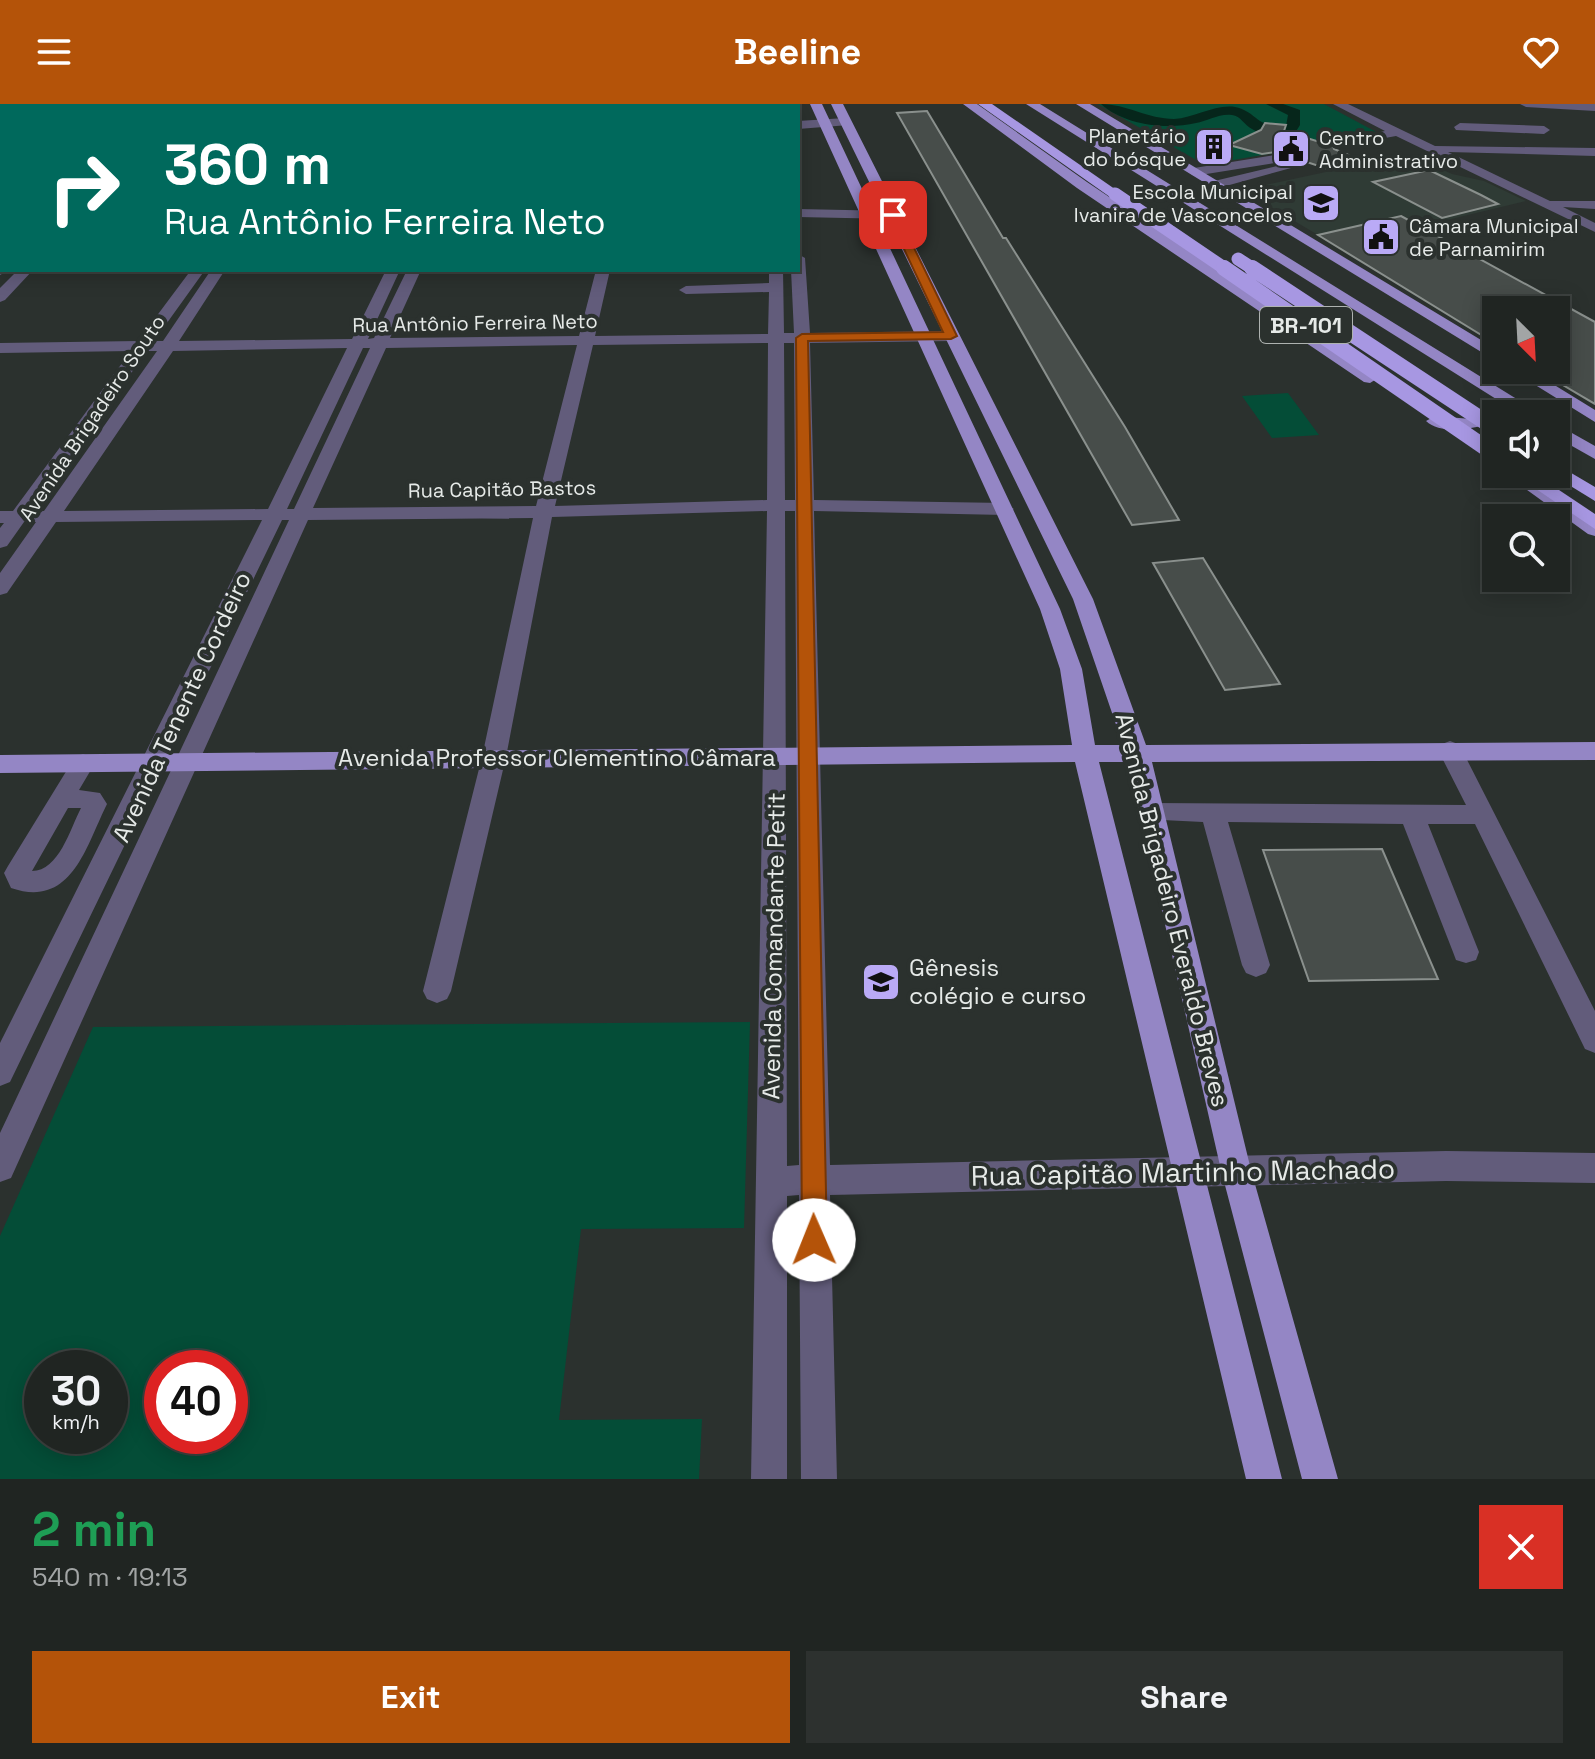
<!DOCTYPE html>
<html lang="en">
<head>
<meta charset="utf-8">
<style>
  body { margin:0; font-family:"Space Grotesk",sans-serif; background:#2d312f; color:#f1f3f6; height:100vh; display:flex; flex-direction:column; font-size:30px; white-space:nowrap }
  * { box-sizing:border-box; margin:0 }
  p { font-size:26px; color:#a2a5a5 }
  .icon { flex:none; width:44px; height:44px; fill:none; stroke:currentColor; stroke-width:2; stroke-linecap:round; stroke-linejoin:round }
  .map { position:relative; height:1375px; overflow:hidden }
  .drawer { display:flex; flex-direction:column; background:#202522; flex:1 }
  .drawer>* { flex:none }
  .hud { position:absolute; left:0px; top:0px; width:800px; height:168px; box-shadow:0 4px 20px #0003,0 0 0 2px #3d4240; background:#00695c; color:#fff; overflow:hidden }
  .needle { width:52px; rotate:156deg }
  .tools { position:absolute; left:1482px; top:192px; display:grid; gap:16px }
  .tools a { display:grid; place-items:center; width:88px; height:88px; border-radius:0px; background:#202522; box-shadow:0 4px 20px #0003,0 0 0 2px #3d4240; font-size:40px }
  .speed { position:absolute; left:24px; top:1246px; display:flex; gap:16px; font-size:40px; font-weight:700; text-align:center }
  .speed>* { display:grid; place-content:center; width:104px; height:104px; border-radius:50%; background:#202522; box-shadow:0 4px 20px #0003,0 0 0 2px #3d4240; line-height:1 }
  .speed small { font-size:20px; font-weight:400 }
  .speed .limit { border:12px solid #d22; background:#fff; color:#111 }
  .pin { position:absolute; display:grid; place-items:center; width:68px; height:68px; color:#fff; margin:-34px; border-radius:16px; box-shadow:0 4px 12px #0006 }
  .me { position:absolute; width:88px; margin:-44px; rotate:359deg; stroke-linejoin:round; filter:drop-shadow(0 0 6px #0008) }
  .turn { display:flex; align-items:center; gap:28px; height:168px; padding:0 32px; font-size:36px }
  .turn .icon { width:104px; height:104px; stroke-width:2.5 }
  .turn b { display:block; font-size:56px; line-height:68px }
  .round { display:grid; place-items:center; flex:none; width:84px; height:84px; border-radius:0px; background:#2d312f }
  .overview { display:flex; align-items:center; justify-content:space-between; height:136px; padding:0 32px }
  h1 { font-size:48px; font-weight:800; line-height:60px; color:#1e9e55 }
  .cta { display:flex; gap:16px; margin-top:auto; padding:16px 32px }
  .cta a { flex:1; height:92px; border-radius:0px; background:#b45309; color:#fff; font-size:32px; font-weight:800; line-height:92px; text-align:center }
  .cta a+a { background:#2d312f; color:#f1f3f6 }
  header { display:flex; justify-content:space-between; align-items:center; height:104px; padding:0 32px; background:#b45309; color:#fff; font-size:36px; font-weight:800 }
  .map>svg:first-child { display:block }
</style>
</head>
<body>
<header><svg class="icon" aria-label="menu" viewBox="0 0 24 24"><path d="M4 6h16M4 12h16M4 18h16"/></svg>Beeline<svg class="icon" aria-label="heart" viewBox="0 0 24 24"><path d="M12 20l-8-8c-3-5 5-10 8-4 3-6 11-1 8 4z"/></svg></header>
<div class="map">
<svg width="1595" height="1375" viewBox="0 0 1595 1375">
  <rect width="100%" height="100%" fill="#2b312e"/>
  <path fill="#2f3b35" d="M1391 54 1413 65 1432 61 1452 70 1484 77 1526 97 1422 122 1402 111 1318 131 1242 86Z"/>
  <path fill="#044d37" fill-rule="evenodd" d="M1098 0H1324L1380 30 1205 61Z
    M1288 289 1319 331 1272 334 1242 292Z
    M750 918 744 1124 581 1125 559 1316 702 1315 699 1375H0V1132L93 923ZM110 1264V1332H42V1264ZM230 1264V1332H162V1264Z"/>
  <g fill="none" stroke-linecap="round" stroke-linejoin="round">
    <path fill="#06261b" fill-rule="evenodd" d="M1101 0C1126 0 1148 15 1174 15 1195 14 1215 0 1235 3 1258 8 1255 24 1286 22L1288 11 1266 0H1283L1300 6V21L1295 29C1282 32 1264 33 1252 25 1244 21 1241 12 1232 11 1220 9 1207 17 1196 19 1166 26 1124 21 1101 0Z"/>
  </g>
  <path fill="#474d4a" stroke="#8a908d" stroke-width="2" d="M927 7 1003 134H1006L1125 323 1179 416 1132 421 897 9Z
    M1265 19 1286 21 1284 27 1333 42 1334 45 1365 58 1328 65 1276 48 1262 50 1229 41 1261 26Z
    M1429 66 1481 91 1498 100 1442 114 1373 78Z
    M1401 112 1595 218V300L1556 277V206H1496V240L1318 131Z
    M1203 454 1280 580 1225 586 1153 459Z
    M1382 745 1438 875 1309 877 1263 746Z"/>
  <g fill="none" stroke-linecap="round" stroke-linejoin="round">
    <path fill="#625c7b" fill-rule="evenodd" d="M173 0H185L172 2Z
      M466 0H478L465 2Z
      M632 0H644L631 2Z
      M1333 0H1348L1435 42 1595 44V52L1448 48 1550 97H1595V105L1563 103 1595 119V128L1396 32 1336 43V37L1385 27Z
      M1520 0H1595V7L1526 3Z
      M845 14 851 18 849 21 798 25V17Z
      M1460 19 1544 22 1550 26 1544 30 1456 26 1454 23Z
      M2 23V32L0 33V24Z
      M1275 51 1302 61 1215 85 1208 81 1210 78 1281 61 1275 59 1194 72 1188 68 1194 64Z
      M798 105 893 107 900 111 893 115 798 113Z
      M0 114H2V122H0Z
      M798 150 805 154 810 229 951 227 959 232 951 237 810 239 814 396 1005 399 1014 405 1005 411 814 407 830 1061 1446 1047 1595 1049V1079L1446 1077 830 1091 837 1375H801L799 1091 787 1092V1375H751L767 407 552 413 506 653 451 887 447 895 437 899 427 895 423 887 482 653 533 414 308 416 11 1074 0 1078V1029L289 416H282L10 978 0 982V939L262 416 56 418 7 489 0 491V469L36 418H24L7 442 0 444V424L4 419H0V407H13L131 247 0 249V239L138 237 191 166H205L154 237H163L211 166H225L179 237 352 235 386 166H400L368 235 374 234 407 166H421L390 234 579 232 596 166H610L595 232 768 230 769 188 686 190 679 186 686 182 769 179V166H783L784 229H794L791 166H798ZM768 239 767 396 555 402 593 241ZM784 239H794L795 396H785ZM577 241 536 402 313 404 386 244ZM347 244 268 405 64 407 173 247ZM363 244H370L294 405H287ZM147 247H157L44 407H32ZM785 407H795L799 1061 787 1062Z
      M0 161 2 166H9L0 171Z
      M18 166H33L5 196 0 198V184Z
      M1450 637 1458 640 1462 646 1595 907V949L1585 945 1475 720H1428L1479 848 1476 856 1466 859 1456 856 1453 848 1403 720 1228 718 1270 861 1266 869 1256 873 1246 869 1242 861 1203 718 1142 715 1139 708 1142 701 1151 699 1466 701 1438 646 1442 640Z
      M83 650 91 653 95 659 79 686 100 689 107 700C86 742 72 805 11 784L4 769 8 762 75 653ZM68 704H81C70 725 59 767 32 767Z"/>
    <path fill="#9486c5" fill-rule="evenodd" d="M810 0H822L1060 505 1082 565 1095 641H1123L1073 495 831 0H843L1093 495 1146 641 1595 638V656L1152 658 1251 1066 1338 1375H1302L1221 1066 1128 658H1099L1282 1375H1246L1075 658 0 669V651L1072 641 1060 565 1040 505Z
      M963 0H977L1087 78 1378 274 1370 279 1364 278 1077 84Z
      M1026 0H1040L1541 310H1520Z
      M1076 0H1090L1496 245V257Z
      M1511 266H1530L1595 306V318Z
      M1496 307 1503 310H1496V318C1477 324 1442 332 1426 317L1435 312 1471 315Z
      M1556 320 1595 342V355L1556 333Z
      M1505 370H1526L1595 417V432L1588 430Z"/>
    <path fill="#a797e2" fill-rule="evenodd" d="M978 0H992L1122 90 1110 93Z
      M1556 360 1595 383V397L1551 370H1556Z
      M1514 370H1535L1595 410V425Z"/>
    <path stroke="#a797e2" stroke-width="13" d="M1115 90 1227 166
      M1238 155 1255 166"/>
    <path stroke="#a797e2" stroke-width="16" d="M1224 164 1496 351
      M1252 164 1496 325"/>
  </g>
  <path fill="#b45309" stroke="#753606" stroke-width="2" d="M893 108 898 111 957 232 951 235 808 237 827 1136 823 1145 814 1149 806 1145 802 1136 796 234 802 230 943 228 888 111Z"/>
  <defs>
    <symbol id="building-square" viewBox="-11 -11 22 22"><rect x="-9" y="-9" width="18" height="18" rx="4" fill="#baaaf6" stroke="#2b312e"/><path d="M-4-6H4V6H1V3H-1V6H-4ZM-2.5-4.3h1.7v1.8h-1.7ZM.8-4.3h1.7v1.8H.8ZM-2.5-1h1.7V.8h-1.7ZM.8-1h1.7V.8H.8Z" fill="#111"/></symbol>
    <symbol id="civic-square" viewBox="-11 -11 22 22"><rect x="-9" y="-9" width="18" height="18" rx="4" fill="#baaaf6" stroke="#2b312e"/><path d="M-.6-6.5H3V-4.5H.6V-3L4-1V1h2V6H-6V1h2V-1L-.6-3ZM-1.2 2.5V6h2.4V2.5Z" fill="#111"/></symbol>
    <symbol id="school-square" viewBox="-11 -11 22 22"><rect x="-9" y="-9" width="18" height="18" rx="4" fill="#baaaf6" stroke="#2b312e"/><path d="M0-5L7-2L0 1L-7-2ZM-4 1L0 2.5L4 1V4Q0 6-4 4Z" fill="#111"/></symbol>
  </defs>
  <g fill-rule="evenodd">
    <use href="#building-square" x="1192" y="21" width="44" height="44"/>
    <use href="#civic-square" x="1269" y="23" width="44" height="44"/>
    <use href="#school-square" x="1299" y="77" width="44" height="44"/>
    <use href="#civic-square" x="1359" y="111" width="44" height="44"/>
    <use href="#school-square" x="859" y="856" width="44" height="44"/>
  </g>
  <g text-anchor="middle" stroke-width="8" stroke-linejoin="round" paint-order="stroke">
    <g font-size="20" fill="#e6eae8" stroke="#2b312e" text-anchor="end">
      <text x="1186" y="39">Planetário<tspan x="1186" dy="23">do bósque</tspan></text>
      <text x="1319" y="41" text-anchor="start">Centro<tspan x="1319" dy="23">Administrativo</tspan></text>
      <text x="1293" y="95">Escola Municipal<tspan x="1293" dy="23">Ivanira de Vasconcelos</tspan></text>
      <text x="1409" y="129" text-anchor="start">Câmara Municipal<tspan x="1409" dy="23">de Parnamirim</tspan></text>
    </g>
    <g font-size="20" fill="#e6eae8" stroke="#2b312e">
      <text transform="translate(475 219) rotate(-1)" y="7">Rua Antônio Ferreira Neto</text>
      <text transform="translate(92 314) rotate(-56)" y="7">Avenida Brigadeiro Souto</text>
      <text transform="translate(502 385) rotate(-1)" y="7">Rua Capitão Bastos</text>
    </g>
    <rect fill="#2b312e" stroke="#aeb2b0" stroke-width="2" x="1260" y="203" width="92" height="36" rx="6"/>
    <g font-size="22" font-weight="bold" fill="#e6eae8">
      <text x="1306" y="229">BR-101</text>
    </g>
    <g font-size="24" fill="#e6eae8" stroke="#2b312e">
      <text transform="translate(182 603) rotate(-65)" y="8">Avenida Tenente Cordeiro</text>
      <text x="557" y="662">Avenida Professor Clementino Câmara</text>
      <text transform="translate(1172 806) rotate(76)" y="8">Avenida Brigadeiro Everaldo Breves</text>
      <text transform="translate(774 842) rotate(-89)" y="8">Avenida Comandante Petit</text>
    </g>
    <g font-size="24" fill="#e6eae8" stroke="#2b312e" text-anchor="start">
      <text x="909" y="872">Gênesis<tspan x="909" dy="28">colégio e curso</tspan></text>
    </g>
    <g font-size="28" fill="#e6eae8" stroke="#2b312e">
      <text transform="translate(1183 1068) rotate(-1)" y="10">Rua Capitão Martinho Machado</text>
    </g>
  </g>
</svg>
<div class="tools">
<a><svg class="needle" viewBox="-14 -14 28 28"><path d="M0-13l5 13h-10z" fill="#e53935"/><path d="M0 13l5-13h-10z" fill="#a2a5a5"/></svg></a>
<a><svg class="icon" aria-label="sound" viewBox="0 0 24 24"><path d="M4 9h4l5-4v14l-5-4H4zM17 9q2 3 0 6"/></svg></a>
<a><svg class="icon" aria-label="search" viewBox="0 0 24 24"><circle cx="10" cy="10" r="6"/><path d="M15 15l6 6"/></svg></a>
</div>
<div class="speed"><div>30<small>km/h</small></div><div class="limit">40</div></div>
<div class="pin" style="left:893px;top:111px;background:#d93025"><svg class="icon" aria-label="arrive" viewBox="0 0 24 24"><path d="M6 21V4h12l-3 4 3 4H6"/></svg></div>
<svg class="me" style="left:814px;top:1136px" viewBox="-20 -20 40 40"><circle r="19" fill="#fff"/><path d="M0-13L10 11 0 6-10 11z" fill="#b45309"/></svg>
<div class="hud">
<div class="turn"><svg class="icon" aria-label="right" viewBox="0 0 24 24"><path d="M7 20v-9h11M14 6l5 5-5 5"/></svg><div><b>360 m</b>Rua Antônio Ferreira Neto</div></div>
</div>
</div>
<section class="drawer">
<div class="overview"><div><h1>2 min</h1><p>540 m · 19:13</p></div><a class="round" style="background:#d93025;color:#fff"><svg class="icon" aria-label="close" viewBox="0 0 24 24"><path d="M6 6l12 12M18 6L6 18"/></svg></a></div>
<div class="cta"><a>Exit</a><a>Share</a></div>
</section>
</body>
</html>
